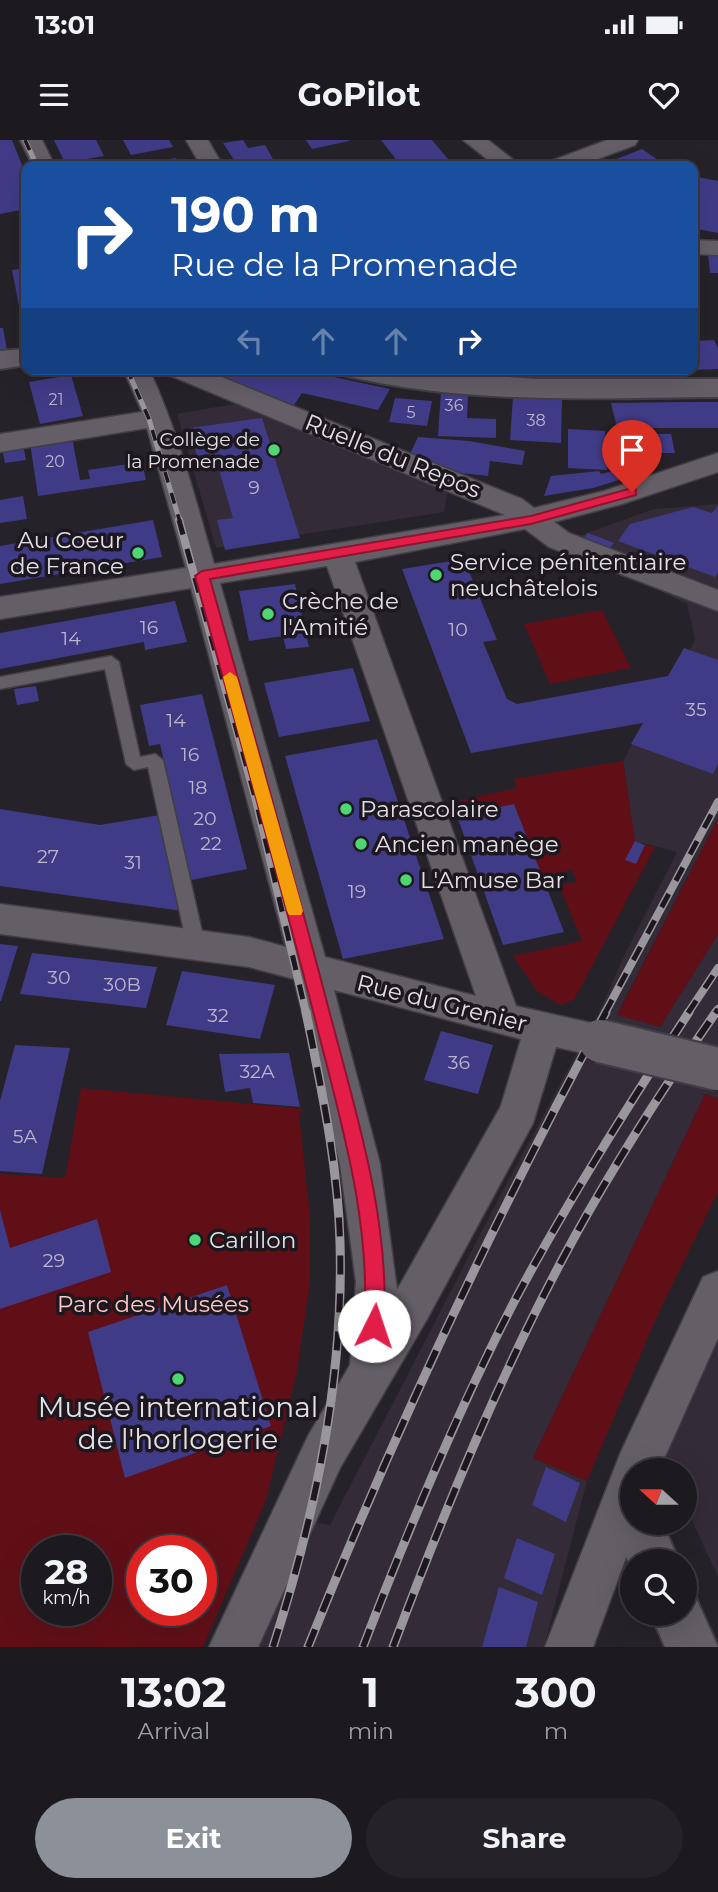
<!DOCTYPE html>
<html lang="en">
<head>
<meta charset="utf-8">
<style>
  body { margin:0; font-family:Montserrat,sans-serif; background:#252328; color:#f1f3f6; height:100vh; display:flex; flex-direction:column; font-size:26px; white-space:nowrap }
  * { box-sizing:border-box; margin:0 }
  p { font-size:23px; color:#a0a1a4 }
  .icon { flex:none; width:38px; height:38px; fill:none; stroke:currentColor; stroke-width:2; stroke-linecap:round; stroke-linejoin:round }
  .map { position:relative; height:1507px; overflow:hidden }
  .sheet { display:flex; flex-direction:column; background:#1c1a1f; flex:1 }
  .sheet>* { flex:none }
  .hud { position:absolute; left:21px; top:21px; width:677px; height:214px; border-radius:14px; box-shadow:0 7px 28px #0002,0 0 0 2px #3a383d; background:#1a4fa0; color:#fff; overflow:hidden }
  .needle { width:46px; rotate:291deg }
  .fabs { position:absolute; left:620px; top:1318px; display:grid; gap:14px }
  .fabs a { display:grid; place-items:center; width:77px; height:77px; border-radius:50%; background:#1c1a1f; box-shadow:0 7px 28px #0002,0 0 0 2px #3a383d; font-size:35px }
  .speed { position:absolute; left:21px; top:1395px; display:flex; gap:14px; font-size:35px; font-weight:700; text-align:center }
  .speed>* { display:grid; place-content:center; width:91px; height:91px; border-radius:50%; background:#1c1a1f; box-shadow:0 7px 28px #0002,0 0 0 2px #3a383d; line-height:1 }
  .speed small { font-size:18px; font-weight:400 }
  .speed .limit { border:10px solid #d22; background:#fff; color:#111 }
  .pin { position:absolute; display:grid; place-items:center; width:60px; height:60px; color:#fff; margin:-72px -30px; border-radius:50% 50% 50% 0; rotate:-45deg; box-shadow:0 0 7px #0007 }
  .pin .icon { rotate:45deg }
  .me { position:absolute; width:77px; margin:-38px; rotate:4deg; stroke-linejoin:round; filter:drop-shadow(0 0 5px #0008) }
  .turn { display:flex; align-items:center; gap:24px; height:147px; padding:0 35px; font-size:32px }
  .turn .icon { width:91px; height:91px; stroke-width:2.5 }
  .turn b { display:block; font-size:49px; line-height:60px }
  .lanes { display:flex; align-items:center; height:66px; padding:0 35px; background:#0003; justify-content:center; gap:35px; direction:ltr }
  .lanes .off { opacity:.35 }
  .eta { display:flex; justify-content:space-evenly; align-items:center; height:119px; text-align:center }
  .eta b { font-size:42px; font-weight:700; line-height:49px }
  .action { display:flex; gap:14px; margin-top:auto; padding:14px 35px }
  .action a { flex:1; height:80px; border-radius:42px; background:#8c9099; color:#fff; font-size:28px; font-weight:700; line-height:80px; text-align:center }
  .action a+a { background:#252328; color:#f1f3f6 }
  .status { display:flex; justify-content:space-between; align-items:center; height:49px; padding:0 35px; background:#1c1a1f; direction:ltr }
  .status svg { height:19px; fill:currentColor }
  header { display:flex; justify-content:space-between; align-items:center; height:91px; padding:0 35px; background:#1c1a1f; font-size:32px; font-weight:700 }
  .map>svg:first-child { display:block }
</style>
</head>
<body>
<div class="status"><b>13:01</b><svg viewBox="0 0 49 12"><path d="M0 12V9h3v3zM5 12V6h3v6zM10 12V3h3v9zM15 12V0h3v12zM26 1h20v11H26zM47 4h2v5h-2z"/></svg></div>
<header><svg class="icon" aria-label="menu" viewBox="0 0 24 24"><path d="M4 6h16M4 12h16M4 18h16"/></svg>GoPilot<svg class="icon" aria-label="heart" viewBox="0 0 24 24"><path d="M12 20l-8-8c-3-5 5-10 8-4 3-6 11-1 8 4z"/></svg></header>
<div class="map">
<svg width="718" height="1507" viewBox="0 0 718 1507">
  <rect width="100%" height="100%" fill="#262229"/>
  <path fill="#332b37" d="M245 262 448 347 444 372 216 408 177 274Z
    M718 364V678L617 874 660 887 718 794V959L705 954 533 1318 587 1341 544 1507H255L310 1382 330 1385 501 1054 599 872 624 816 677 712 635 701 623 621 684 508 690 510 695 499 687 464 559 403 654 369Z
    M718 1186V1437L684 1363V1330H671L664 1312Z"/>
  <path fill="#610f17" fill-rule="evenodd" d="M602 470 631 528 550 544 524 484Z
    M623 621 635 701 636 724 645 705 655 707 574 860 560 865 537 851 513 816 582 801 559 745 577 742 572 730 542 736 514 665 462 675 458 661 517 648 514 639Z
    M718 678V794L660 887 617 875Z
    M81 948 304 969 299 974 310 1077V1141L297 1231 266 1360 203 1507H0V1034L65 1038ZM37 1410H96V1470H37ZM142 1410H201V1470H142Z
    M705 954 718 959V1052L658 1174 587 1341 533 1318Z"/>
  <path fill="#403b86" d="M0 0H12L26 35V69L0 74Z
    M54 0H96L104 16 65 23Z
    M123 0H169L173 7 131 15Z
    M243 0 248 8 265 5 277 26H238L223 3Z
    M306 0H349V1L312 9Z
    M381 0H432L453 25 401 26Z
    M642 9 658 20 641 26H616L609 22Z
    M176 18 181 26H137V25Z
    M693 36 718 41V93L693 88Z
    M708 115 718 116V133H710Z
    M26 128V175L21 176 12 130Z
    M0 188H3L7 210 0 211Z
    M714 200 718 208V229L693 230V201Z
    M282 229 313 236 315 233 390 249 378 270 302 253 294 265 200 230Z
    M502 229H548V233L502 232Z
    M71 235 83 276 40 284 29 242Z
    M441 252 468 253 467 278 496 279V298L438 296Z
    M513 257 562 260 561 303 510 300Z
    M395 258 432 261 427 286 389 282Z
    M683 262H718V288H617L611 263Z
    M262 278 300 398 225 410 217 380 233 378 214 313 197 316 190 288Z
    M568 289 605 291 607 330 568 328Z
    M611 294H671L675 313H614Z
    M72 297 80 340 90 339 88 330 142 322 146 340 38 356 30 303Z
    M418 297 469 301 525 311 522 325 490 321 488 336 462 333 410 314Z
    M23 305 26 320 5 323 2 308Z
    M625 328 632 336 593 348 544 356 551 336 599 331 601 334Z
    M23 356 27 379 0 383V360Z
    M718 366V433L715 437 618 401 630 384 693 367 712 373Z
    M153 380 162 417 0 444V406Z
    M588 393 614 403 606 412 580 402Z
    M464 419 497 500 483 502 507 559 517 564 668 536 684 508 718 520V624L713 634 631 604 643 583 471 613 402 429Z
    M295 444 309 507 286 509 283 496 249 501 239 451Z
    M175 461 187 502 145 510 144 502 0 529V493Z
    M353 528 370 581 279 597 264 543Z
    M36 546 39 561 17 565 14 549Z
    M202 554 247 729 191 740 160 604 149 606 140 565Z
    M377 599 444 799 343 819 285 616Z
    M514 664 564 792 503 805 457 676Z
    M0 669 100 685 160 675 183 771 0 746Z
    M635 701 645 705 636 724 625 720Z
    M0 804 18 806 1 861H0Z
    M32 813 157 827 146 868 20 854Z
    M182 831 275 845 260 899 166 885Z
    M441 891 493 905 478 954 424 940Z
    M15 905 70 908 42 1034 0 1031V961Z
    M289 913 300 967 253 963 250 948 225 952 219 914Z
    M0 1070 10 1108 97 1079 111 1132 0 1169Z
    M227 1145 271 1286 125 1338 88 1192Z
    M546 1327 580 1343 566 1382 532 1365Z
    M517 1398 555 1414 542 1455 504 1438Z
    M499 1447 538 1462 526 1507H482Z"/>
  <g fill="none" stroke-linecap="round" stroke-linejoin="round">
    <defs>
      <path id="service" d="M111 516 119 522 140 617 155 614 163 620 205 805 202 810 196 812 190 810 187 805 148 627 134 630 126 624 105 529 0 549V537Z"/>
      <path id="minor" d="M20 0H42L55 26H33Z
        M186 0H208L223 26H201Z
        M463 0H488L521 26H496Z
        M607 0H638L635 5 579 26H548L551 21Z
        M693 100 718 101V115L693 114Z
        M123 229H149C178 292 195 357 214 424L505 375 169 235 165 229H202L522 359 534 368 604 351 718 313V332L622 364 554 382 569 393 718 450V471L549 407 525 389 355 422 516 866 600 885 613 890 619 901 613 912 600 917 556 907 533 983 427 1179 340 1328 258 1507H209L308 1296 350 1225 356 1142 340 1024 294 839 249 827 0 794V764L249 797 286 807 191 448 0 479V457L186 428 147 288 0 312V294L142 272ZM327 426 476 856 325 817 220 443ZM334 850 521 899 501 966 397 1150 380 1024Z
        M718 1131V1198L659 1330H632V1382H639L593 1507H545L620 1314 703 1137Z"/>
      <path id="tertiary" d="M632 1359V1382H662L679 1421H632V1430L611 1382 618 1364Z
        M684 1451 695 1456 718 1507H665L651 1474H684Z"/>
      <path id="secondary" d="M26 209V225L0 229V211Z
        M339 229H405L535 239H718V257C594 258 464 265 343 235Z"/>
    </defs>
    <use href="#service" stroke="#423e44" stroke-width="3"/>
    <use href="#minor" stroke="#423e44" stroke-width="3"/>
    <use href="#tertiary" stroke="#423e44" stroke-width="4"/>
    <use href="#secondary" stroke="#423e44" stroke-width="4"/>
    <use href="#service" fill="#645e66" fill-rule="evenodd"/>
    <use href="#minor" fill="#645e66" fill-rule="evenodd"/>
    <use href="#tertiary" fill="#645e66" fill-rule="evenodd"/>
    <use href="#secondary" fill="#645e66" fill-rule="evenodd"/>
    <defs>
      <path id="rail-far2" d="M25 0 37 26
        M127 229 149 279 180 382"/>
      <path id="rail-far1" d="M179 380 257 664 306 873
        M605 873 718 662
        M688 873 718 828
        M715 873 718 869"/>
      <path id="rail" d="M273 1507C315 1376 344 1240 340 1102 338 1024 321 947 306 872
        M308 1507C395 1290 495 1078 606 872
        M363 1507C408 1390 456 1274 514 1162 567 1062 628 966 689 872
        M393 1507C446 1367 503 1227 575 1096 618 1018 666 944 716 872"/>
    </defs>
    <use href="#rail-far2" stroke="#9a979c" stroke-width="5"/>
    <use href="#rail-far1" stroke="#9a979c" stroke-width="8"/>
    <use href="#rail" stroke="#9a979c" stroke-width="9"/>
    <use href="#rail-far2" stroke="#1d181f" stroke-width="3.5" stroke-dasharray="11" stroke-linecap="butt"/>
    <use href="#rail-far1" stroke="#1d181f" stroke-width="5" stroke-dasharray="15" stroke-linecap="butt"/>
    <use href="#rail" stroke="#1d181f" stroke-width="6" stroke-dasharray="19" stroke-linecap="butt"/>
    <defs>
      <path id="minor-bridge" d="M600 901 718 929"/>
    </defs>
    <use href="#minor-bridge" stroke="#423e44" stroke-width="46" stroke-linecap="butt"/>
    <use href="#minor-bridge" stroke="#645e66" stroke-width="42"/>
  </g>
  <path fill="#e11d48" stroke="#92132f" stroke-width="2" d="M632 348 636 349V355L531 384 210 439C251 584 292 728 330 874 357 976 390 1080 384 1186L381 1193 374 1195 367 1193 364 1186C372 1080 339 976 314 875 276 728 235 582 195 436L202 431 531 376Z"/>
  <path fill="#f59e0b" d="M230 532 237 537 303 771 301 775H289L287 771 223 537Z"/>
  <g fill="#4ed675" stroke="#1d181f" stroke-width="2.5">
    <circle cx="274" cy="310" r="7"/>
    <circle cx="138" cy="413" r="7"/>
    <circle cx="436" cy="435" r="7"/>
    <circle cx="268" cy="474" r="7"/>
    <circle cx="346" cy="669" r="7"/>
    <circle cx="361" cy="704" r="7"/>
    <circle cx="406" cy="740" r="7"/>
    <circle cx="195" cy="1100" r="7"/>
    <circle cx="178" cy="1239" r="7"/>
  </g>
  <g text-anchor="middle" stroke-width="7" stroke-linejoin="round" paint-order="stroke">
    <g font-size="16" fill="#bab7cc">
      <text x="56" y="265">21</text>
      <text x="454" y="271">36</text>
      <text x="411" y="278">5</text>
      <text x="536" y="286">38</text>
      <text x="55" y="327">20</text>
    </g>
    <g font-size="19" fill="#e3e0e4" stroke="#1d181f" text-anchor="end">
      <text x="260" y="306">Collège de<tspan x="260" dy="22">la Promenade</tspan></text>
    </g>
    <g font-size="19" fill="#bab7cc">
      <text x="254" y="354">9</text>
      <text x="149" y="494">16</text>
      <text x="458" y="496">10</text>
      <text x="71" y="505">14</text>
      <text x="696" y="576">35</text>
      <text x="176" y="587">14</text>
      <text x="190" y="621">16</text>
      <text x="198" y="654">18</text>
      <text x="205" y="685">20</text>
      <text x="211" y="710">22</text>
      <text x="48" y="723">27</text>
      <text x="133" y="729">31</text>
      <text x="357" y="758">19</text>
      <text x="59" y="844">30</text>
      <text x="122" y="851">30B</text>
      <text x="218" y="882">32</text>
      <text x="459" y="929">36</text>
      <text x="257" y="938">32A</text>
      <text x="25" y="1003">5A</text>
      <text x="54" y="1127">29</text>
    </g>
    <g font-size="23" fill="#e3e0e4" stroke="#1d181f">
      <text transform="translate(393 316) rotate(22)" y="8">Ruelle du Repos</text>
      <text transform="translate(442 863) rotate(14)" y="8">Rue du Grenier</text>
    </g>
    <g font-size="23" fill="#e3e0e4" stroke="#1d181f" text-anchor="start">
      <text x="124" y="408" text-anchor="end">Au Coeur<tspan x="124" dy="26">de France</tspan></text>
      <text x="450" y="430">Service pénitentiaire<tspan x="450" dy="26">neuchâtelois</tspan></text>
      <text x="282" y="469">Crèche de<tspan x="282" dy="26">l'Amitié</tspan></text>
      <text x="360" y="677">Parascolaire</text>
      <text x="375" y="712">Ancien manège</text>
      <text x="420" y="748">L'Amuse Bar</text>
      <text x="209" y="1108">Carillon</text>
    </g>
    <g font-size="23" fill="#fcc7c4" stroke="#1d181f">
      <text x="153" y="1172">Parc des Musées</text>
    </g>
    <g font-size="28" fill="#e3e0e4" stroke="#1d181f">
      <text x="178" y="1277">Musée international<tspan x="178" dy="32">de l'horlogerie</tspan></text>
    </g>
  </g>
</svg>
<div class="fabs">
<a><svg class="needle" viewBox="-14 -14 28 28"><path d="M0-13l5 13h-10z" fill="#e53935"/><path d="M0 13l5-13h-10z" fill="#a0a1a4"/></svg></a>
<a><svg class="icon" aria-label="search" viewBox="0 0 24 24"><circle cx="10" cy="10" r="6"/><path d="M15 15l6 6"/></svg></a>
</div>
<div class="speed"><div>28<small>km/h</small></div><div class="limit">30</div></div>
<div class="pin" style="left:632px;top:352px;background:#d93025"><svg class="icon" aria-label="arrive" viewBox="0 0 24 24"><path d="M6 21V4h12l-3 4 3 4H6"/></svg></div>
<svg class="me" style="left:374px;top:1186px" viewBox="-20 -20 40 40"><circle r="19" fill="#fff"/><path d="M0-13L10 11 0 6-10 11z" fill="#e11d48"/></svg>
<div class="hud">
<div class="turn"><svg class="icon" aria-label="right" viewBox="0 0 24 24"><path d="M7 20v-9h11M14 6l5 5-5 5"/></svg><div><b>190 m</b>Rue de la Promenade</div></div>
<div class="lanes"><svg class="icon off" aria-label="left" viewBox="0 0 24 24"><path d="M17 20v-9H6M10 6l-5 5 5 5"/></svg><svg class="icon off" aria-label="ahead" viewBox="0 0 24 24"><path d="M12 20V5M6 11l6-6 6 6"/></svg><svg class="icon off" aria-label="ahead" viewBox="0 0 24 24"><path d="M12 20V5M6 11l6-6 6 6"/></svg><svg class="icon" aria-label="right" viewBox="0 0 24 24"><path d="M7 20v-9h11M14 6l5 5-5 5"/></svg></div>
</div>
</div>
<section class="sheet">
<div class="eta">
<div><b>13:02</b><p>Arrival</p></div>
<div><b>1</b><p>min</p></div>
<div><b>300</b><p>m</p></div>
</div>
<div class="action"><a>Exit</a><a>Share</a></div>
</section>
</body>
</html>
